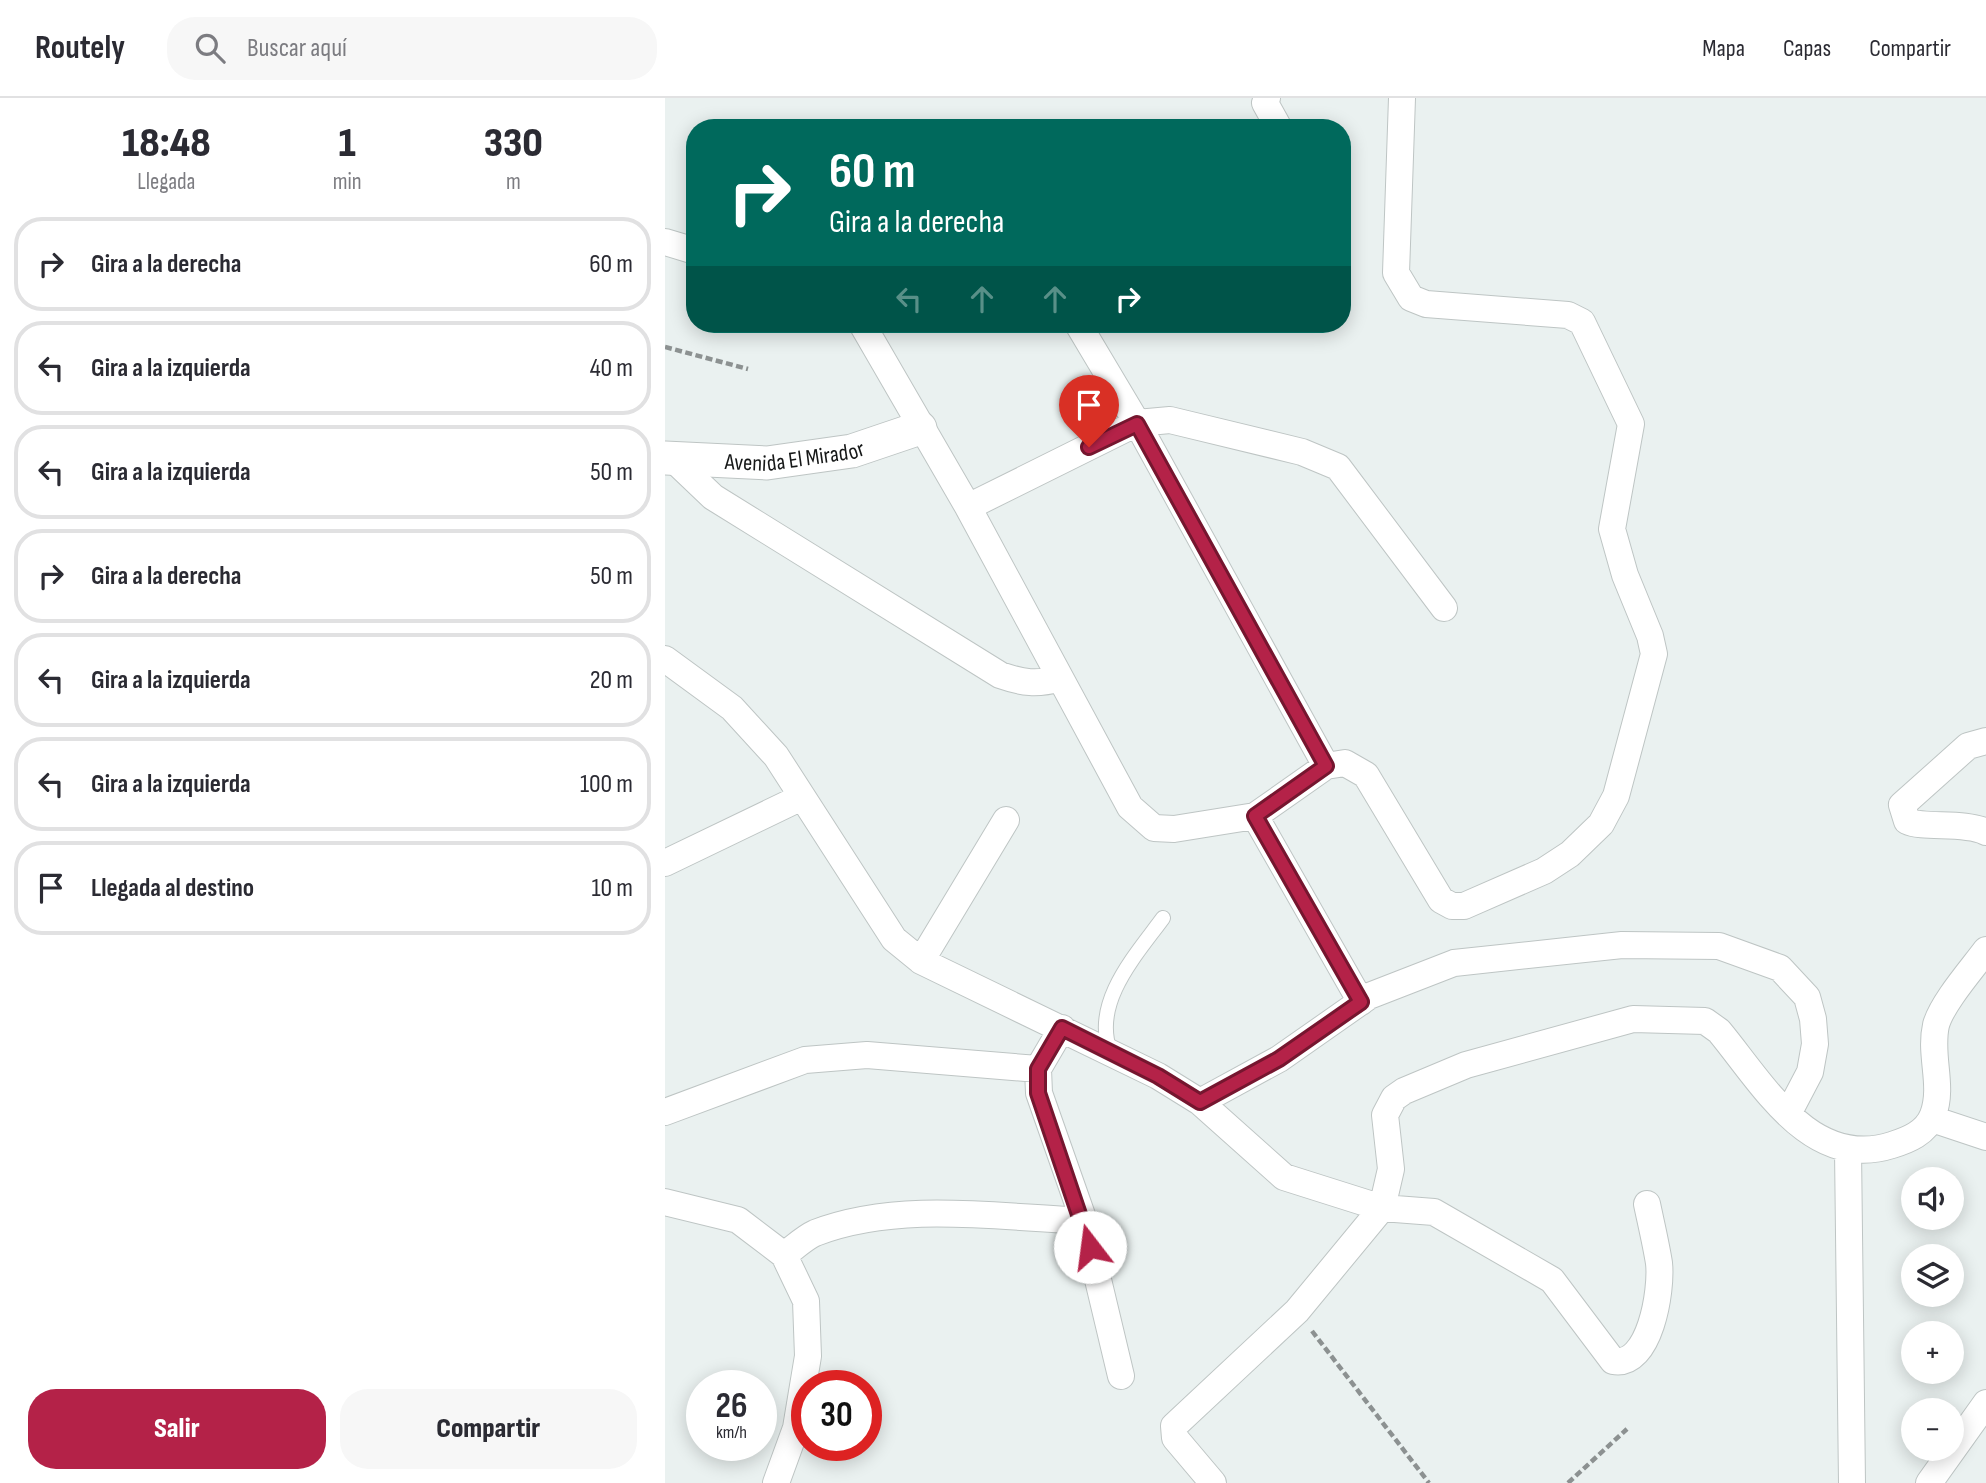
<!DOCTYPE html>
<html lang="es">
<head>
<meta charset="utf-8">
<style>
  body { margin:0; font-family:"Sofia Sans Condensed",sans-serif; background:#f7f7f7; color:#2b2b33; height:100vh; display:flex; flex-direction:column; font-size:26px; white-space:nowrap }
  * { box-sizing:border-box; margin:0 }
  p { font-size:23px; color:#7c7c81 }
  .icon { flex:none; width:38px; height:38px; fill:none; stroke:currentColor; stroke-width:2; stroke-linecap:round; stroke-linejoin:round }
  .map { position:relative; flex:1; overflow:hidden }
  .drawer { display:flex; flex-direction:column; background:#fff; width:665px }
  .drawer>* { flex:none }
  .guide { position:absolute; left:21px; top:21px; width:665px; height:214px; border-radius:28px; box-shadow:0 4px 18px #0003; background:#00695c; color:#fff; overflow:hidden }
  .buttons { position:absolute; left:1236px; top:1069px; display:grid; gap:14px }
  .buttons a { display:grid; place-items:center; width:63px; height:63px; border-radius:50%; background:#fff; box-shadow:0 4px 18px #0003; font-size:35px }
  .speed { position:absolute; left:21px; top:1272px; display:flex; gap:14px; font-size:35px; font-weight:700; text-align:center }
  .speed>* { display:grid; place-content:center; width:91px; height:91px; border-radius:50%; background:#fff; box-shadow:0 4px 18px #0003; line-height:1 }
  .speed small { font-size:18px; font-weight:400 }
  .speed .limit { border:10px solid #d22; background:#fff; color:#111 }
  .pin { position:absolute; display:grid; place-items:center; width:60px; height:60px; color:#fff; margin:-72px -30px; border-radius:50% 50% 50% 0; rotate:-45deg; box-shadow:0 0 7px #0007 }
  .pin .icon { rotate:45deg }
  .me { position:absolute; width:77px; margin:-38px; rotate:345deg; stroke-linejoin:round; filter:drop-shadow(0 0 5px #0008) }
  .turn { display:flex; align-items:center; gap:24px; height:147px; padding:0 28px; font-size:32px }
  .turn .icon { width:91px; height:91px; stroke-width:2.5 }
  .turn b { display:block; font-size:49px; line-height:60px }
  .lanes { display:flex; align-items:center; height:66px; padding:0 28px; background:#0003; justify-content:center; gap:35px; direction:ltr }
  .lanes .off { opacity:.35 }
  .eta { display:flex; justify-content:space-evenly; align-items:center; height:119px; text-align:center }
  .eta b { font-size:42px; font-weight:800; line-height:49px }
  .action { display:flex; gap:14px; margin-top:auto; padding:14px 28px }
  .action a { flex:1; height:80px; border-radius:28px; background:#b42248; color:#fff; font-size:28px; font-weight:800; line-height:80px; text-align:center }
  .action a+a { background:#f7f7f7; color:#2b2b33 }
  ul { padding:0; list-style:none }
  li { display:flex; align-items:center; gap:21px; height:94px; margin:0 14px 10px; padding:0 14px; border:4px solid #e1e1e2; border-radius:28px }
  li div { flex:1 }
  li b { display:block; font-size:26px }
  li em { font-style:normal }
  header { display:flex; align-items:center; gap:42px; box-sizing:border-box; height:98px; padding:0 35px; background:#fff; border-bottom:2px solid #e1e1e2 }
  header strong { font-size:33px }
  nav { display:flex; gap:38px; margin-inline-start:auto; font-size:24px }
  .search { width:490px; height:63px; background:#f7f7f7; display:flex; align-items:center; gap:18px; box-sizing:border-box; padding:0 24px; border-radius:28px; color:#7c7c81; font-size:26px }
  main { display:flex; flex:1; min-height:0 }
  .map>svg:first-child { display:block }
</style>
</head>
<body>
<header>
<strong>Routely</strong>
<div class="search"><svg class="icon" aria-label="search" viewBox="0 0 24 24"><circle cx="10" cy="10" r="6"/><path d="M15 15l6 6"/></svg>Buscar aquí</div>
<nav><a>Mapa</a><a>Capas</a><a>Compartir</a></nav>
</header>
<main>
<section class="drawer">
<div class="eta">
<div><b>18:48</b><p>Llegada</p></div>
<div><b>1</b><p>min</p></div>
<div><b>330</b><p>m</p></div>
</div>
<ul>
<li><svg class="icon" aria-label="right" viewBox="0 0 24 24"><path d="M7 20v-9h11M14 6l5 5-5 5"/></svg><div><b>Gira a la derecha</b></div><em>60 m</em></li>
<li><svg class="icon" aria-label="left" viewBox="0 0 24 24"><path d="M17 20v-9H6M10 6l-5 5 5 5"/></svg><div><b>Gira a la izquierda</b></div><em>40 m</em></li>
<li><svg class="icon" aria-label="left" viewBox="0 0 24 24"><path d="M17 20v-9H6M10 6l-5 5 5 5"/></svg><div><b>Gira a la izquierda</b></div><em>50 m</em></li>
<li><svg class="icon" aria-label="right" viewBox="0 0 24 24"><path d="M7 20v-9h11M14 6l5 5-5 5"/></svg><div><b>Gira a la derecha</b></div><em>50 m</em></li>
<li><svg class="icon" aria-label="left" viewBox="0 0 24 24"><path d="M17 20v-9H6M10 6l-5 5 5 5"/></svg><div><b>Gira a la izquierda</b></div><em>20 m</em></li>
<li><svg class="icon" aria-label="left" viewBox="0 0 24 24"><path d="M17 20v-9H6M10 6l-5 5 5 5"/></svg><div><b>Gira a la izquierda</b></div><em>100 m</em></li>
<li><svg class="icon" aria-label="arrive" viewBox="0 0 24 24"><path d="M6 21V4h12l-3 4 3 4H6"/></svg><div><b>Llegada al destino</b></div><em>10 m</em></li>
</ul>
<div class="action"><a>Salir</a><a>Compartir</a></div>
</section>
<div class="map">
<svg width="1321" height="1385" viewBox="0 0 1321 1385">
  <rect width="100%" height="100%" fill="#eaf1f0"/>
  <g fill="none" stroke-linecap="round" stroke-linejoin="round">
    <defs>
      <path id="service" d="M445 953C427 904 471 857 498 820"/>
      <path id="minor" d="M602 0 600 5 614 30
        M0 144 30 153
        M197 226 303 409 465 709 489 730 509 731 590 718 661 668 680 665 701 677 776 802 787 808H799L879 773 905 756 936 726 951 698 989 556 985 538 960 477 947 431 966 326 917 224 903 217 761 206 746 200 731 175 737 0
        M413 226 472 325 661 668
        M8 361 48 399 335 577C358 585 372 587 395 580
        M303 409 472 325 505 322 637 354 673 369 779 510
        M0 561 67 610 111 658 229 841 256 863 493 978 535 1004 619 1079 717 1110 726 1071 720 1017 729 1000 739 993 801 967 968 921 1040 923 1054 933C1098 986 1146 1073 1227 1047 1243 1042 1261 1035 1268 1017 1279 987 1264 958 1271 927 1277 905 1307 871 1321 852
        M1321 643 1303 648 1237 707 1242 723C1258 731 1300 723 1321 734
        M590 718 696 904
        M0 765 137 699
        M256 863 341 722
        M397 930 373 971 374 995 419 1123 456 1278
        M535 1004 614 961 704 898 789 865 957 847 1054 848 1115 870 1142 899 1148 921 1150 946 1145 974 1123 1016
        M0 1014 140 962 202 957 373 971
        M1267 1021 1321 1039
        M1183 1052 1187 1385
        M0 1104 73 1122 119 1157 141 1203 143 1258 131 1330 111 1385
        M119 1157C129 1150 139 1140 150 1135 233 1103 332 1119 419 1123
        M548 1385 510 1340 509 1328 632 1213 717 1110 769 1114 887 1182 948 1263C985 1270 997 1192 994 1165 991 1146 986 1125 982 1106
        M1264 1385 1321 1305"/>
      <g id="tertiary">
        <path id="s1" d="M0 360 102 365 187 353 255 330"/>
      </g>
    </defs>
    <use href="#service" stroke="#bec5c4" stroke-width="16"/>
    <use href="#minor" stroke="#bec5c4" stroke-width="28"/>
    <use href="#tertiary" stroke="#bec5c4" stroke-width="35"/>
    <path stroke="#8c9191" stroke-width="4.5" stroke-dasharray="7 3.5" stroke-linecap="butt" d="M0 249 83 271
      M647 1233 764 1385
      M903 1385 962 1331"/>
    <use href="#service" stroke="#fff" stroke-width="14"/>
    <use href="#minor" stroke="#fff" stroke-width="26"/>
    <use href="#tertiary" stroke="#fff" stroke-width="33"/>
  </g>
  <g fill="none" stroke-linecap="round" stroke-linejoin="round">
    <defs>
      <path id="route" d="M424 349 472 326 661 668 590 718 696 904 614 961 535 1004 493 978 397 930 373 971V995L425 1149"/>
    </defs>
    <use href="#route" stroke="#75162f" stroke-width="18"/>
    <use href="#route" stroke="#b42248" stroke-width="12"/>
  </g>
  <g text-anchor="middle" stroke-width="7" stroke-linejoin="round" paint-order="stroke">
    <g font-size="23" fill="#151717" stroke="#fff">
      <text dy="8" stroke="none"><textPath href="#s1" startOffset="130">Avenida El Mirador</textPath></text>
    </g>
  </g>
</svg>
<div class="buttons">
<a><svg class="icon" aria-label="sound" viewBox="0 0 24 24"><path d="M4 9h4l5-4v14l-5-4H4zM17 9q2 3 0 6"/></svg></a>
<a><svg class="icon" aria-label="layers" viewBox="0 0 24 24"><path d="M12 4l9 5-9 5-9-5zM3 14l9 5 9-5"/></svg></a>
<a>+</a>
<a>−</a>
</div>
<div class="speed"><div>26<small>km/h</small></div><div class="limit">30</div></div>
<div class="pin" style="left:424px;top:349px;background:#d93025"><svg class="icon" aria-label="arrive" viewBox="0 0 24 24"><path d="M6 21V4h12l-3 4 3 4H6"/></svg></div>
<svg class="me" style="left:425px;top:1149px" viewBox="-20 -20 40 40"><circle r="19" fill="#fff"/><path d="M0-13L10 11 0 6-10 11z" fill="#b42248"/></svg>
<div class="guide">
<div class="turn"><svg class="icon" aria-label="right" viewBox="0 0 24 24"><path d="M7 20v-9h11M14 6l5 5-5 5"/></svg><div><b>60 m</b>Gira a la derecha</div></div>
<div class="lanes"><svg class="icon off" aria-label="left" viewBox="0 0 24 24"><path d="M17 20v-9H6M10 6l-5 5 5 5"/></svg><svg class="icon off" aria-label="ahead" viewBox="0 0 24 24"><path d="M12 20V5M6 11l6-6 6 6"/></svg><svg class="icon off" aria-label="ahead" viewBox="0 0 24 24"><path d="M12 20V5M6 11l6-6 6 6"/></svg><svg class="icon" aria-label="right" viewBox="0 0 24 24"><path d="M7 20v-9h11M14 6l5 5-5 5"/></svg></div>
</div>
</div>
</main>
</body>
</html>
